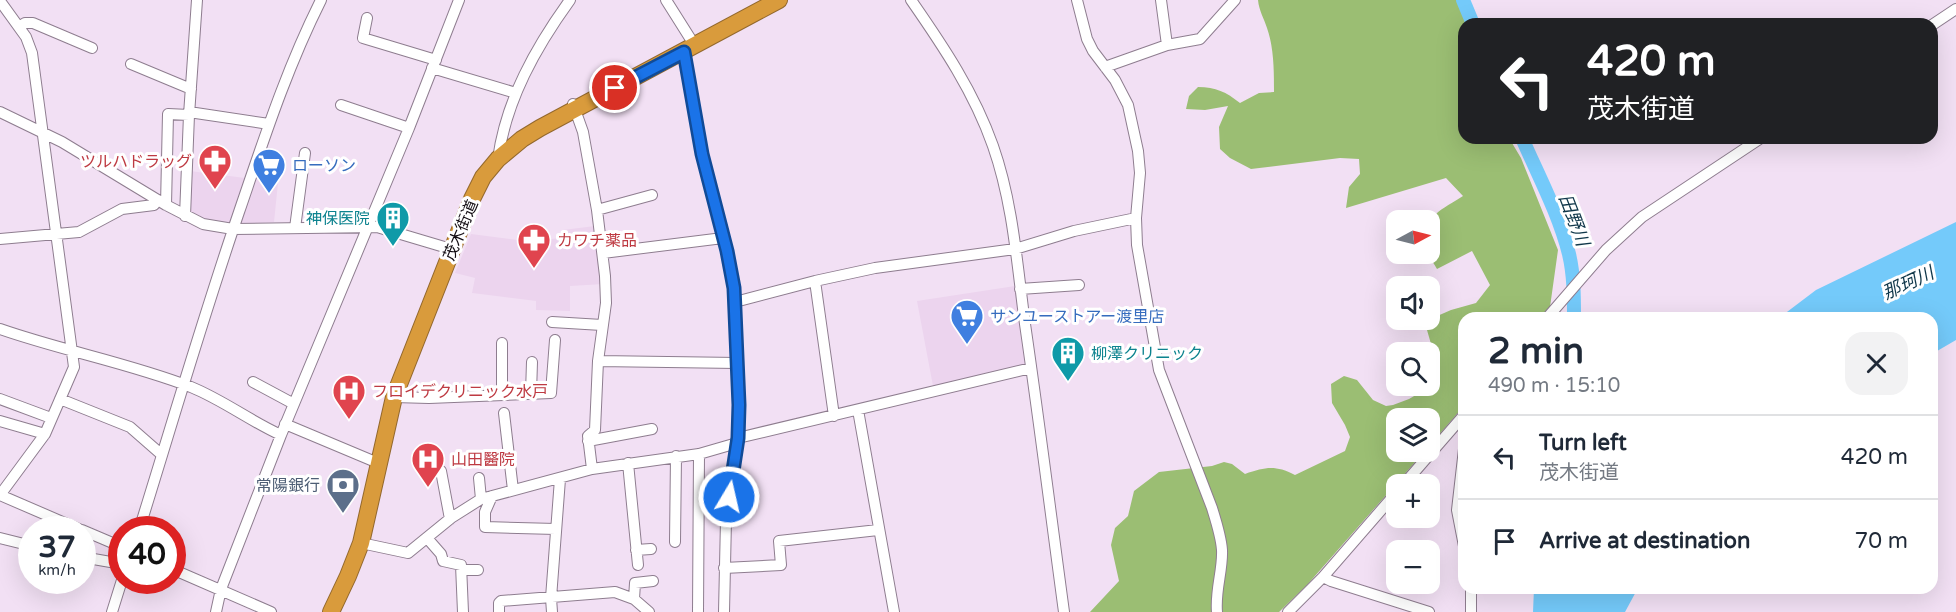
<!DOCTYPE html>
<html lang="en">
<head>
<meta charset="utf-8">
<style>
  body { margin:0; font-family:"Varela Round","Noto Sans JP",sans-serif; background:#f2f2f3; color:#1f2937; height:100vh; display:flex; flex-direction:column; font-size:22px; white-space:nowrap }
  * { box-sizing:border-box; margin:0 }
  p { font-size:20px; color:#747a83 }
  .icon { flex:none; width:33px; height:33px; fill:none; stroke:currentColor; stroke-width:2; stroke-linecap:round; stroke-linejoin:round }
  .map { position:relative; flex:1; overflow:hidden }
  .panel { position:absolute; left:1458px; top:312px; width:480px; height:282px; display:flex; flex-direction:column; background:#fff; border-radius:18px; box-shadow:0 6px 24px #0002 }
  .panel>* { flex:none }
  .banner { position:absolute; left:1458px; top:18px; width:480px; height:126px; border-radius:18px; box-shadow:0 6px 24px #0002; background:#202124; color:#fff; overflow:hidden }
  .needle { width:39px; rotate:83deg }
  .fabs { position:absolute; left:1386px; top:210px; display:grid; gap:12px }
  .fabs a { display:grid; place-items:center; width:54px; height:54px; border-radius:12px; background:#fff; box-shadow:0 6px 24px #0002; font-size:30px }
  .speed { position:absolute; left:18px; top:516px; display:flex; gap:12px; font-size:30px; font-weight:700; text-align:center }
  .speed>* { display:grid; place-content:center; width:78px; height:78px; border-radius:50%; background:#fff; box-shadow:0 6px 24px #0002; line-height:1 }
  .speed small { font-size:15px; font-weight:400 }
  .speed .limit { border:9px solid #d22; background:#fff; color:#111 }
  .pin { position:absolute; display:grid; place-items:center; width:51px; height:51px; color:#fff; margin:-26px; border:3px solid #fff; border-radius:50%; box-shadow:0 2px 6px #0007 }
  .me { position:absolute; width:66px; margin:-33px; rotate:9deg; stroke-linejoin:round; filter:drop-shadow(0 0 4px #0008) }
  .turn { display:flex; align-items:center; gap:21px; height:126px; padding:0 30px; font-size:27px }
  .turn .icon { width:78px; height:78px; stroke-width:2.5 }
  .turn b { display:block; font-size:42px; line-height:51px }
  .round { display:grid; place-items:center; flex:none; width:63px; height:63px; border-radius:18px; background:#f2f2f3 }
  .overview { display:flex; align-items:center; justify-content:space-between; height:102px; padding:0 30px }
  h1 { font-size:36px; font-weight:700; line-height:45px }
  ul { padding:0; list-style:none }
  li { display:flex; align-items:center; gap:18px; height:84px; padding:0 30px; border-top:2px solid #e0e1e3 }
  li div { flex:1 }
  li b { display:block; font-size:22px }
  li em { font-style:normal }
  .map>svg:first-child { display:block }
</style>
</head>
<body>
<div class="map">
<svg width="1956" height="612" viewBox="0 0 1956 612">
  <rect width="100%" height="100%" fill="#f2e0f4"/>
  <path fill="#ecd4ee" d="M190 171 245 178 231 225 215 223 188 214Z
    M254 179 278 183 274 222 240 224Z
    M595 226 604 284 570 286V311L536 310V301L472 293 475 278 455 273 471 234 525 241 563 238V230Z
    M1015 286 1025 365 933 386 917 301Z"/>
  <path fill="#9bbe73" d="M1258 0H1458L1466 24H1464V138H1509L1521 158 1558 250 1550 307 1560 318H1464V406L1430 445V418H1396V452H1424L1307 585 1279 612H1090L1119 581 1111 545 1115 528 1128 516 1134 491 1159 472 1212 466 1224 462 1232 464 1245 474C1266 467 1275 465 1295 475L1345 451 1350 437 1345 425 1332 403 1331 384 1344 376 1357 380 1373 400 1386 406 1393 405 1409 399 1433 385 1439 372 1427 330 1428 320 1451 310 1476 303 1490 285 1472 251 1437 269 1428 254H1430C1430 212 1428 218 1463 196L1446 178 1346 208 1349 187 1360 174 1359 159 1340 158 1251 169 1230 158 1220 149 1219 127 1228 106 1205 110 1186 109 1189 96 1198 87C1216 87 1226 92 1240 103L1259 93 1274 92C1274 71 1274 48 1267 28 1264 18 1259 11 1258 0Z"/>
  <path fill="#74cafa" d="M1956 222V340L1932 354V318H1779L1816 290Z
    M1534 588H1638L1625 612H1533Z"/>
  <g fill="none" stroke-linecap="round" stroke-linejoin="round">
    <path stroke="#74cafa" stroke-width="14" d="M1463 0 1473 24
      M1522 138C1538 175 1559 214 1569 254 1574 275 1574 297 1574 318"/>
    <defs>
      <path id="minor" d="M666 0 695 46
        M911 0C943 46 974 92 993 146 1013 203 1017 264 1025 324 1039 420 1051 516 1064 612
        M1077 0 1087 39 1093 51 1115 80 1128 105 1138 151 1140 173 1136 218 1137 245 1159 370 1212 508C1216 521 1221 536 1222 550 1223 570 1215 590 1217 612
        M0 1 26 37 32 53 74 367 45 434 0 495
        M367 18 363 38 436 60
        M1932 25 1956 9
        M19 27 25 23H33L92 48
        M1167 45 1200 39 1235 0
        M684 52 702 154 727 251 734 288 739 405 738 438 726 520 724 612
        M131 64 191 89
        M1105 67 1167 45 1161 0
        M432 68 516 93
        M573 104 583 132 597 210 605 276 606 303 598 361 595 430 588 436 592 469
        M341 105 409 128
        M0 112 62 142 166 205 203 224 233 229 377 227 451 249
        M189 112 269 124
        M498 159C506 100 536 47 570 0
        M166 205 168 114 189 115 197 0
        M597 210 652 195
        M185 216 189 115
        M295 228 305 153
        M0 239 79 232 122 209 154 205 158 200
        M603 253 723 238
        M815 281 834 416
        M1020 289 1079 285
        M735 302 815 281 875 268 1015 249 1074 231 1136 218
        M1547 318 1606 250 1642 217 1761 138
        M552 322 602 325
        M0 329C63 351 129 363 191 387 223 400 250 421 281 435
        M502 343V394
        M598 361 737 363
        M253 382 294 404
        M531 393 532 362
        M394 397 429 398 551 393 555 340
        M0 399 51 418
        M60 399 130 427 162 455
        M858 410 894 612
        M504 413 513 490
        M0 421 45 434
        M285 424 378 463
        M738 438 1031 368
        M588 441 652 429
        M1464 449 1457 510 1464 546
        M628 463 638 565
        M441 471 450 519
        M479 478 481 499
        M1404 484 1464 415
        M0 495 81 530
        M492 496 485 512V527L556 529
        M82 530 122 547
        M139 530C172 424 203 317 239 212 264 139 286 70 321 0
        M0 538 32 546
        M427 538 441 554 443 561 461 565 463 612
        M675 542 676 456
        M361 543 408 553 451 518 481 499 592 469 699 454 737 443
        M636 550 651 549
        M82 557 122 564
        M724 568 781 565 779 541 878 530
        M172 569 271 612
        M462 570H478
        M1323 577 1331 581 1429 612
        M1471 588V612
        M634 599 635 583 653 581
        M112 612 122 580
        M216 612 221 589 281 435 409 128 459 0
        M499 612V603L501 601 615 592 634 599 649 612
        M552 612 551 598 560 479
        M698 612 699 454
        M1288 612 1323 577 1396 493"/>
      <path id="highway" d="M331 612 348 576 361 543 394 397 472 199 483 177 498 159 522 139 540 128 779 0"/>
    </defs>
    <use href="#minor" stroke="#8e7d8f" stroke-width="12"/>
    <use href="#highway" stroke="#93682d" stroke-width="18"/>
    <use href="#minor" stroke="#fff" stroke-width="10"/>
    <use href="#highway" stroke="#d99b3c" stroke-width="16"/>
  </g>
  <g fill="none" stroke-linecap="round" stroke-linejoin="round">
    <defs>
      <path id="route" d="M615 88 684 52 702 154 727 251 734 288 739 405 738 438 729 497"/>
    </defs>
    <use href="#route" stroke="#114b97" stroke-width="15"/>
    <use href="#route" stroke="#1a73e8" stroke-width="10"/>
  </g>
  <defs>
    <symbol id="pharmacy-pin" viewBox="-11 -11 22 30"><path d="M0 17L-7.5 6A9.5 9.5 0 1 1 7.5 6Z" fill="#e0444e" stroke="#fff"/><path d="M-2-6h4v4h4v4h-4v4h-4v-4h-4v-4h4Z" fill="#fff"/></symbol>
    <symbol id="supermarket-pin" viewBox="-11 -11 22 30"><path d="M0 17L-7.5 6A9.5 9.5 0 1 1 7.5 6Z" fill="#3f7fe0" stroke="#fff"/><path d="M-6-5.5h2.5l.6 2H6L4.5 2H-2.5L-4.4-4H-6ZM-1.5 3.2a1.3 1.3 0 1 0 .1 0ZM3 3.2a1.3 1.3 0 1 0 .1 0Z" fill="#fff"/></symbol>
    <symbol id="building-pin" viewBox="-11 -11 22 30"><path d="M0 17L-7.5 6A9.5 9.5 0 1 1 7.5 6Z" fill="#0f9aa8" stroke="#fff"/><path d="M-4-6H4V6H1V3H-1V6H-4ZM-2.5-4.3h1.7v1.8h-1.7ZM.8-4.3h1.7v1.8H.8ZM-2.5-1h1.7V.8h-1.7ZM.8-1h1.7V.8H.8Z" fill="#fff"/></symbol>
    <symbol id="hospital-pin" viewBox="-11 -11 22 30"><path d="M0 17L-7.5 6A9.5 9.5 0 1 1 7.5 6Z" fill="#e0444e" stroke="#fff"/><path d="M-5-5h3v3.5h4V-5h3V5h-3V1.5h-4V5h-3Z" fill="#fff"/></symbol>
    <symbol id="bank-pin" viewBox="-11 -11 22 30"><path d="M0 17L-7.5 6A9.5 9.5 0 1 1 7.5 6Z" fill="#5c6f8a" stroke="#fff"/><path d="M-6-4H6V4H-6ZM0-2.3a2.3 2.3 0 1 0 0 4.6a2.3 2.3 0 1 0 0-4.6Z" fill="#fff"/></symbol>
  </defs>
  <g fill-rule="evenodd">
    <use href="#pharmacy-pin" x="196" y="142" width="38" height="52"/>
    <use href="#supermarket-pin" x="250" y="146" width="38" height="52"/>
    <use href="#building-pin" x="374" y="199" width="38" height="52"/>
    <use href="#pharmacy-pin" x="515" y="221" width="38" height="52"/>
    <use href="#supermarket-pin" x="948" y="297" width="38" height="52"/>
    <use href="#building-pin" x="1049" y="334" width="38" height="52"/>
    <use href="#hospital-pin" x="330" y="372" width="38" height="52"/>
    <use href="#hospital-pin" x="409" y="440" width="38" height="52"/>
    <use href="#bank-pin" x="324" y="466" width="38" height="52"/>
  </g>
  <g text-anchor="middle" stroke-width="6" stroke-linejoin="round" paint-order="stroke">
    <g font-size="16" fill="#be3a42" stroke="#fff" text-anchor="start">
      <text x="192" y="167" text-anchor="end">ツルハドラッグ</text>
      <text x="557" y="246">カワチ薬品</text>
      <text x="372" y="397">フロイデクリニック水戸</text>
      <text x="451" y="465">山田醫院</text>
    </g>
    <g font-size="16" fill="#366cbe" stroke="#fff" text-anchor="start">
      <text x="292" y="171">ローソン</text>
      <text x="990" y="322">サンユーストアー渡里店</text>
    </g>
    <g font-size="16" fill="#0d838f" stroke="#fff" text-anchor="end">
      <text x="370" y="224">神保医院</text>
      <text x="1091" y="359" text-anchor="start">柳澤クリニック</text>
    </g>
    <g font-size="16" fill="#100a10" stroke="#fff">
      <text transform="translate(460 230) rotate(-67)" y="6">茂木街道</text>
    </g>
    <g font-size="16" fill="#4e5e75" stroke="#fff" text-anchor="end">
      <text x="320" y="491">常陽銀行</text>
    </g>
    <g font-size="18" font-style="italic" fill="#10374a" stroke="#fff">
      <text transform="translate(1574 220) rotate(69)" y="6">田野川</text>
      <text transform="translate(1908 283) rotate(-25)" y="6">那珂川</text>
    </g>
  </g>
</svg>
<div class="fabs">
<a><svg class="needle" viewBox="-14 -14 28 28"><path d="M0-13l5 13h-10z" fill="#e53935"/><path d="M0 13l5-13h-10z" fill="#747a83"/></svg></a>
<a><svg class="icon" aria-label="sound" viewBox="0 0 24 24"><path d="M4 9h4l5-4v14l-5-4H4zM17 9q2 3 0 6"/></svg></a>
<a><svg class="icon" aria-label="search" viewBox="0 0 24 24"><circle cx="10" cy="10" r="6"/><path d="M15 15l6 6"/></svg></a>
<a><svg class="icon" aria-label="layers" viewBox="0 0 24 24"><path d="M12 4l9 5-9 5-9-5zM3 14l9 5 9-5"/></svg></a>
<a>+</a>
<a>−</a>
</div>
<div class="speed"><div>37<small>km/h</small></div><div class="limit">40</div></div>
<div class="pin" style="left:615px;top:88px;background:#d93025"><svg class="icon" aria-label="arrive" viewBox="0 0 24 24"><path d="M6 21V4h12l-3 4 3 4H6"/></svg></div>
<svg class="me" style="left:729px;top:497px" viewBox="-20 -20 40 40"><circle r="17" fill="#1a73e8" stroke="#fff" stroke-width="3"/><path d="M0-11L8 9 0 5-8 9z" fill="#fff"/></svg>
<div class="banner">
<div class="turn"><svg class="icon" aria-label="left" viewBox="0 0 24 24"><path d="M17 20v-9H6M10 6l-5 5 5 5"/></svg><div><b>420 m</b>茂木街道</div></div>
</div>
<section class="panel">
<div class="overview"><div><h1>2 min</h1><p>490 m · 15:10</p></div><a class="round"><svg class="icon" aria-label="close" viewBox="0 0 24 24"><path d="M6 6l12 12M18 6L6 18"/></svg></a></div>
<ul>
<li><svg class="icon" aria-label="left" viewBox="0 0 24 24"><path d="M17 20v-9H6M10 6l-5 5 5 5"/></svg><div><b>Turn left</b><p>茂木街道</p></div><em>420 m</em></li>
<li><svg class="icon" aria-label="arrive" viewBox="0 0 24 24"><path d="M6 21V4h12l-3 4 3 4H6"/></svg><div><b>Arrive at destination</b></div><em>70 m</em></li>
</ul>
</section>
</div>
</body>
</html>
